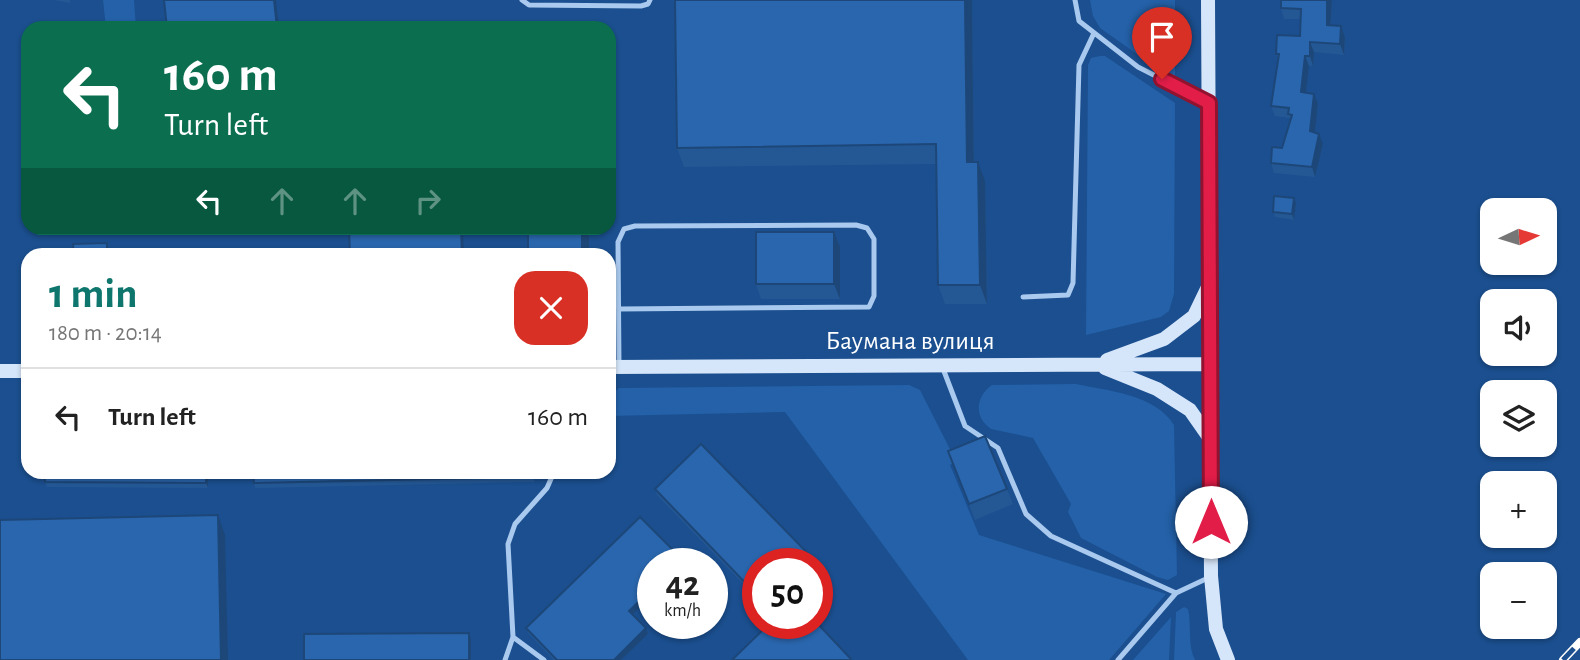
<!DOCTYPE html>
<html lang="en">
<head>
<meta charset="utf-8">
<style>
  body { margin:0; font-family:"Alegreya Sans",sans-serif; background:#f2f2f2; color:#222; height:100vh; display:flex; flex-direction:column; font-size:26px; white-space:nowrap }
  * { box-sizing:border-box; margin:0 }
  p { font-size:23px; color:#767676 }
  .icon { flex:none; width:38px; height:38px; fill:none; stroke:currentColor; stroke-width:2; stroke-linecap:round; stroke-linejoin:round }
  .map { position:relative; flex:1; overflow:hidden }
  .side { position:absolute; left:21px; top:248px; width:595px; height:231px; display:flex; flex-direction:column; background:#fff; border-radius:21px; box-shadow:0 2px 5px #0004 }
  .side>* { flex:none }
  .banner { position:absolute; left:21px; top:21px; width:595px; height:214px; border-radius:21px; box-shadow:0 2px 5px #0004; background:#0b6e4f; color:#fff; overflow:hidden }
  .needle { width:46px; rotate:86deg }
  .tools { position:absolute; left:1480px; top:198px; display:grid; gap:14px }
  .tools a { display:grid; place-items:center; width:77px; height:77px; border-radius:14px; background:#fff; box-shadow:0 2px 5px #0004; font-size:35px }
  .speed { position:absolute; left:637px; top:548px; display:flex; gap:14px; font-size:35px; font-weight:700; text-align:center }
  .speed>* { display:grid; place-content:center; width:91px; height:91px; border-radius:50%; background:#fff; box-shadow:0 2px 5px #0004; line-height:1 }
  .speed small { font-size:18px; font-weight:400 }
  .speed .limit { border:10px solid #d22; background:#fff; color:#111 }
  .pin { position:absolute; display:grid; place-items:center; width:60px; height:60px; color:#fff; margin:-72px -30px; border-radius:50% 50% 50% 0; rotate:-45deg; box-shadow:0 0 7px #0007 }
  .pin .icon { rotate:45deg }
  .me { position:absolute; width:77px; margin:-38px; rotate:0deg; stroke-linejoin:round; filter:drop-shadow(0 0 5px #0008) }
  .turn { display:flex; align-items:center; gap:24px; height:147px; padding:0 28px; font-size:32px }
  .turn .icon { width:91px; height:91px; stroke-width:2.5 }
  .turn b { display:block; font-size:49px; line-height:60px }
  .lanes { display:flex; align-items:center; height:66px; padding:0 28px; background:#0003; justify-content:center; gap:35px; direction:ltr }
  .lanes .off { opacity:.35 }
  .round { display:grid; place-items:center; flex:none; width:74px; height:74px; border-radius:21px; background:#f2f2f2 }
  .headline { display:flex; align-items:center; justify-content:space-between; height:119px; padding:0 28px }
  h1 { font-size:42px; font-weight:700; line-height:52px; color:#0f766e }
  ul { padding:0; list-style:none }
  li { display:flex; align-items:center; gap:21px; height:98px; padding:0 28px; border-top:2px solid #e0e0e0 }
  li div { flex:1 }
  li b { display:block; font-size:26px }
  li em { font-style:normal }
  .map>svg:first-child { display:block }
</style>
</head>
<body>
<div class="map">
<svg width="1580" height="660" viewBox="0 0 1580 660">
  <rect width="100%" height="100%" fill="#1b4f8f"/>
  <path fill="#2461a8" d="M103 0H134L136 28H106Z
    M1090 0H1175V81L1100 28 1093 16Z
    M1100 56H1105L1175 103 1174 294 1169 311 1161 317 1086 335 1088 65 1091 58Z
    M1076 384C1108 391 1155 394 1174 425L1177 575 1168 580 1157 577 1081 538 1068 512 1071 504 1033 438 991 429C973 417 976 396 992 385Z
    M909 385 920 390 956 461 950 465 979 535 1166 594 1109 660H968L785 412 609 416V397L619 388Z
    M1184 607 1188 609C1192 626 1187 644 1195 660H1174L1176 612Z
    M1171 617 1169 660H1133Z"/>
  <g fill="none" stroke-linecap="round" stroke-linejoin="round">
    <path stroke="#a9c9ee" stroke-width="5" d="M522 0 529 5 641 6 648 4 650 0
      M1075 0 1079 21 1138 67 1205 101
      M1023 297 1068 295 1073 283 1079 65 1094 33
      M619 309 869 307 874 296V239L867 228 856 225 635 226 624 229 618 242 619 366
      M942 366 965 426 998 448 1026 514 1051 536 1176 593 1208 578
      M513 637 544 660
      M505 660 513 637 508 544 515 524 547 488 554 472
      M1118 660 1176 593"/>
    <path stroke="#d6e6fa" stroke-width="14" d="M1208 0 1211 576 1216 629 1228 660
      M1107 360 1164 339 1194 316 1208 287
      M609 367 1211 364
      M1105 368 1157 389 1190 410 1211 440
      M0 371H28"/>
    <defs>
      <path id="rail" d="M1563 660 1580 642"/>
    </defs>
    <use href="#rail" stroke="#fff" stroke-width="8"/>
    <use href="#rail" stroke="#1b4f8f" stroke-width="5" stroke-dasharray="16" stroke-linecap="butt"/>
  </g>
  <path fill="#245895" d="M54 0H70V3Z
    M675 0H972L974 162 985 181 987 304H945L938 285 937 164 684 167 677 148Z
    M1281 0H1332L1331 25 1341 26 1345 37 1344 55 1314 52 1313 66H1309L1306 93 1318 104 1315 132 1323 144 1315 177 1274 173 1271 163 1282 148 1291 121 1290 118 1275 116 1271 106 1278 59 1276 54 1300 36 1301 19H1284L1281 8Z
    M1296 203 1294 220 1275 217 1273 212Z
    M840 247V299H761L756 284Z
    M701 444 824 570 826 576 817 584V564H758V599L657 495 655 489Z
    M948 451 1007 489 1013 504 975 520Z
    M45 472H208V488L47 487 45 482Z
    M253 472H534V482L255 488 254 483Z
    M640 517 682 559 683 564H653V595L632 615 646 628 648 634 621 660H554L528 633 526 628Z"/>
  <path fill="#1d4779" d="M274 0H276L279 28H277Z
    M965 0H972L974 182 967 162Z
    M1327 0H1332L1330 35 1327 25Z
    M1341 26 1345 37 1344 55 1340 44Z
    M1310 42 1314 52 1313 66 1310 56Z
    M1305 56 1309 66 1305 102 1301 92Z
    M1314 94 1318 104 1314 141 1310 131Z
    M1319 134 1323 144 1315 177 1312 167Z
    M978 162 985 181 987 304 980 285Z
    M1294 198 1296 203 1294 220 1292 214Z
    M461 228H463L464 256H462Z
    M582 228H589V256H582Z
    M834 232 840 247V299L834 284Z
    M206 472H208V488L206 483Z
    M218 515 225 535 228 660H221Z
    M824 570 826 576 817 584V577Z
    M653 588V595L631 616 629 611Z
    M646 628 648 634 621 660H614Z
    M469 633 471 639V660H469Z"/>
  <path fill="#2a66ad" stroke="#1d4779" stroke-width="2" d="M164 0H274L277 28H167Z
    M675 0H965L967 162H978L980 285H938L936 144 677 148Z
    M1281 0H1327V25L1341 26 1340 44 1310 42V56H1305L1301 92 1314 94 1310 131 1319 134 1312 167 1271 163 1272 147 1282 148 1292 115 1288 114 1289 108 1271 106 1279 54H1276L1277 35 1300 36 1301 9 1281 8Z
    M1274 196 1294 198 1292 214 1273 212Z
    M349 228H461L462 256H350Z
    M528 228H582V256H528Z
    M756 232H834V284H756Z
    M107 243V252L206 249V256H74L73 244Z
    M985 436 1007 489 969 504 948 451Z
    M701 444 824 570 817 577V564H758V596L655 489Z
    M45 472H206V483L45 482Z
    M253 472H532V477L254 483Z
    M218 515 221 660H0V520Z
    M640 517 682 559 677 564H653V588L629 611 646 628 614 660H557L526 628Z
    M770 623H817L851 659 850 660H732Z
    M469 633V660H304V634Z"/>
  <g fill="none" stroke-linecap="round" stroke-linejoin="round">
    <defs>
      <path id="route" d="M1162 79 1209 103 1211 522"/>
    </defs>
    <use href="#route" stroke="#92132f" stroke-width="18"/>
    <use href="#route" stroke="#e11d48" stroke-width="12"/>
  </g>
  <g text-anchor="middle" stroke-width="7" stroke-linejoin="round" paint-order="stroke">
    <g font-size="26" fill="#fff" stroke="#1b4f8f">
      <text x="910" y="349">Баумана вулиця</text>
    </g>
  </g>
</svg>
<div class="tools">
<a><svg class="needle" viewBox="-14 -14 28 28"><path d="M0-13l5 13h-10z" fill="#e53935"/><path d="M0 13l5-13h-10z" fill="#767676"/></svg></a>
<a><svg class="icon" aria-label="sound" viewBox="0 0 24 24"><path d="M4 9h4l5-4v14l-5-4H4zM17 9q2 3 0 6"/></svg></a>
<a><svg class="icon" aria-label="layers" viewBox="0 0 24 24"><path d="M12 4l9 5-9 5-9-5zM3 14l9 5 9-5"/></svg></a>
<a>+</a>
<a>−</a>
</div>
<div class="speed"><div>42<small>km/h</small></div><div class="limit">50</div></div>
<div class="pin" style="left:1162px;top:79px;background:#d93025"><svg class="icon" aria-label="arrive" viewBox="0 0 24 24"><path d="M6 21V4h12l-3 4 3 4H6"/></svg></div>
<svg class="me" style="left:1211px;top:522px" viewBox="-20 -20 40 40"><circle r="19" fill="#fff"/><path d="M0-13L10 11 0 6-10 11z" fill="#e11d48"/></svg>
<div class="banner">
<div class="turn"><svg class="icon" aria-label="left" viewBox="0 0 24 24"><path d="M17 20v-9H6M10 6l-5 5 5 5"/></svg><div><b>160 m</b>Turn left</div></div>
<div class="lanes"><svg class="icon" aria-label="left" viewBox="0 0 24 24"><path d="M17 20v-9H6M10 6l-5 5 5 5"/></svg><svg class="icon off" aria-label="ahead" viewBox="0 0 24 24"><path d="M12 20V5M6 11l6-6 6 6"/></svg><svg class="icon off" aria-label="ahead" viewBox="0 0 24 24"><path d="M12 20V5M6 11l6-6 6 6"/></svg><svg class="icon off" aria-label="right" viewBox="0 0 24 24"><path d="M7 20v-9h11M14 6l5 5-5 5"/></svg></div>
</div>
<section class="side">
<div class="headline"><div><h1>1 min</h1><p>180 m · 20:14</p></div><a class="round" style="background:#d93025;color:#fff"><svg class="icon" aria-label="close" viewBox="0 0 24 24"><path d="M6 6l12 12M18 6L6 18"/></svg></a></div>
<ul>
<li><svg class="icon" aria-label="left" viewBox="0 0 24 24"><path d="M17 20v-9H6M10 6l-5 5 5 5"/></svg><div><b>Turn left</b></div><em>160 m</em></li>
</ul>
</section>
</div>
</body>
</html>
